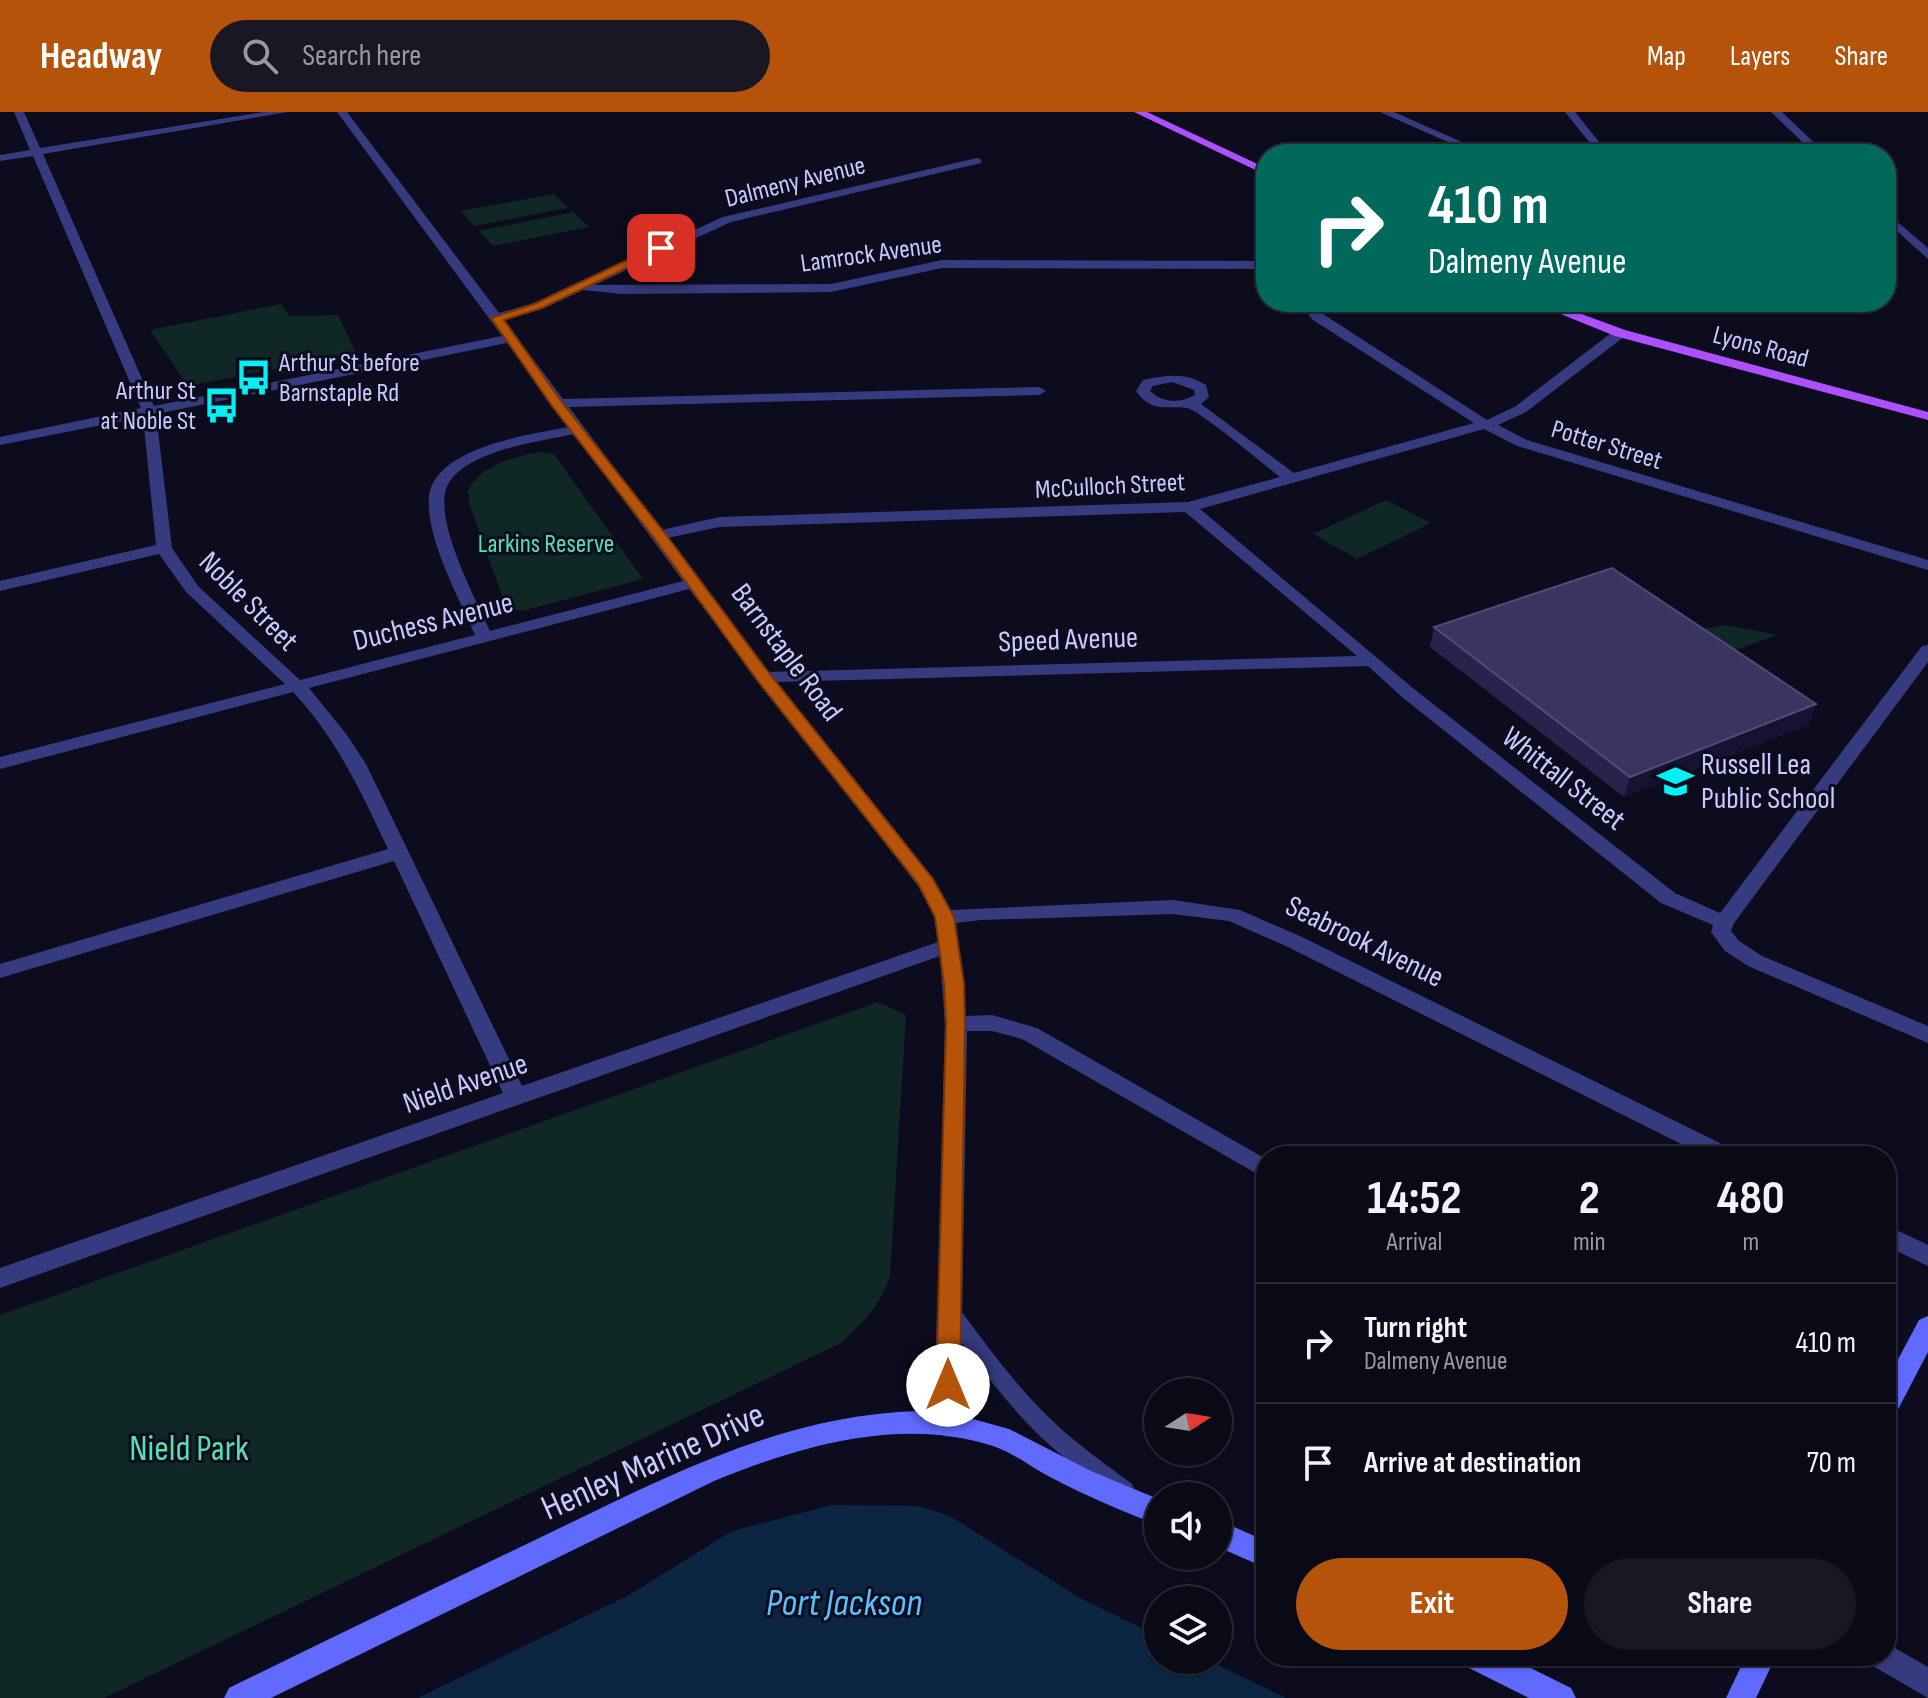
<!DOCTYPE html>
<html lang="en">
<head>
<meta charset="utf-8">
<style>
  body { margin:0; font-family:"Sofia Sans Condensed",sans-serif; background:#181723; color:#f1f3f6; height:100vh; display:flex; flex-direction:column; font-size:30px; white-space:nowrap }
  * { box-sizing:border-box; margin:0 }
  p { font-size:26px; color:#999aa1 }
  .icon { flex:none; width:44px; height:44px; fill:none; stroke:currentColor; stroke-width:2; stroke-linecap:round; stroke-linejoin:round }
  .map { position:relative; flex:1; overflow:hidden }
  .details { position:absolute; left:1256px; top:1034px; width:640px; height:520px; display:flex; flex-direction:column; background:#0a0916; border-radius:32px; box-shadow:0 2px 6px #0004,0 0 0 2px #2a2a35 }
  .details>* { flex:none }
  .top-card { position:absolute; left:1256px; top:32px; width:640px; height:168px; border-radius:32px; box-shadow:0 2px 6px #0004,0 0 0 2px #2a2a35; background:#00695c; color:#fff; overflow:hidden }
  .needle { width:52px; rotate:78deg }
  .tools { position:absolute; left:1144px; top:1266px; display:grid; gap:16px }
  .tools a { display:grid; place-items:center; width:88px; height:88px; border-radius:50%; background:#0a0916; box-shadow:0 2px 6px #0004,0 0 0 2px #2a2a35; font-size:40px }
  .pin { position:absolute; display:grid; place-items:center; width:68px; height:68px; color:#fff; margin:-34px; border-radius:16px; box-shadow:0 4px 12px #0006 }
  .me { position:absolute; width:88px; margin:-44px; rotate:0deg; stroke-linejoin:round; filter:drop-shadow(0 0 6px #0008) }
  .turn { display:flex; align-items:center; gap:28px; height:168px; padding:0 40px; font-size:36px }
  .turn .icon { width:104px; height:104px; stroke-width:2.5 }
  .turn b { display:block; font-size:56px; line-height:68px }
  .eta { display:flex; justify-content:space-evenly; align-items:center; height:136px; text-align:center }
  .eta b { font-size:48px; font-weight:700; line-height:56px }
  .action { display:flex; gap:16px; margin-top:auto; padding:16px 40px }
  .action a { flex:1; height:92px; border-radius:48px; background:#b45309; color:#fff; font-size:32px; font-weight:700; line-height:92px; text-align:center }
  .action a+a { background:#181723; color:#f1f3f6 }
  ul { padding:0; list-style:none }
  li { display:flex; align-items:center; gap:24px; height:120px; padding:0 40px; border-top:2px solid #2a2a35 }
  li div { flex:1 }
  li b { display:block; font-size:30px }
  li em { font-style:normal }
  header { display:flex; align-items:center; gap:48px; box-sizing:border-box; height:112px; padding:0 40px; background:#b45309; color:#fff }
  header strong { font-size:38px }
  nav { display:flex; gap:44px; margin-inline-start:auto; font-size:28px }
  .search { width:560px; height:72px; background:#181723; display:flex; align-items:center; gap:20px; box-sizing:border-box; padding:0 28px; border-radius:44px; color:#999aa1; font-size:30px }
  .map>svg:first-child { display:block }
</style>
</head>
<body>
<header>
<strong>Headway</strong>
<div class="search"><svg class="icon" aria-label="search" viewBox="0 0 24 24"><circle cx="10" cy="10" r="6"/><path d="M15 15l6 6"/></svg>Search here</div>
<nav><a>Map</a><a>Layers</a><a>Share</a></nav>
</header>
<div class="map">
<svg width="1928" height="1586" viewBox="0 0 1928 1586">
  <rect width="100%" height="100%" fill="#0d0c1e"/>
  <path fill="#0f2825" d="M554 82 568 96 474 114 461 99Z
    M573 100 589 115 493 134 479 119Z
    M281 192 289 204 338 203 356 241 188 274 150 218Z
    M539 340 554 342 643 467 522 499 506 495 469 391 468 378C483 352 512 346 539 340Z
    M1386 388 1431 411 1357 447 1313 422Z
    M1726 513 1777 523 1719 544 1702 517Z
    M878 890 906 903 890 1163C882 1192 863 1211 841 1231L104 1586H0V1203Z"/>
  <path fill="#0b2543" d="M832 1393 917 1394 948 1403 1080 1486 1158 1524V1548H1208L1286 1586H418L629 1483 732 1419Z"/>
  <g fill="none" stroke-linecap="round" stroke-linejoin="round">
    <path fill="#363a7e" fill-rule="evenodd" d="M949 1190 956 1192C988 1235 1019 1279 1059 1315 1082 1336 1107 1353 1132 1372L1135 1379 1132 1386 1124 1389 1116 1386C1092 1367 1067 1349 1044 1328 1005 1291 974 1247 942 1204L939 1198 942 1192Z"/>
    <path fill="#363a7e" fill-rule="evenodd" d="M14 0H24L40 36 264 0H288L43 42 154 294 502 224 337 0H347L499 201 534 191 723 105 977 46 981 47V51L731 110 594 173 831 172 942 148 1266 149V157L942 156 831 180 622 182 583 178 542 197 504 208 563 287 1039 275 1046 279 1039 283 569 295 661 418 720 405 1188 390 1280 365C1266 354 1199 298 1187 296 1164 293 1153 302 1136 279L1143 268C1167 263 1185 260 1206 273L1209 285 1201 292 1294 361 1474 311 1313 208 1297 190H1310L1323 202 1487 308 1516 294 1615 218H1625V224L1526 300 1498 313 1527 328 1928 448V458L1517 334 1484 317 1200 397 1414 577 1675 781 1720 801 1922 534 1928 533V550L1734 811 1731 819 1739 829 1762 844 1928 914V931L1748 854 1725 839 1711 820 1713 813 1661 791 1402 585 1368 554 776 570 933 766 951 798 1173 788 1240 798 1302 825 1734 1038 1738 1044H1705L1288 835 1229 809 1173 802 981 808 956 811 966 904 992 903 1037 916 1266 1047V1067L1022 927 992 919H967L960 1313 956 1321 947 1325 938 1321 934 1313 945 912 940 844 0 1176V1156L503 981 394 749 0 866V852L388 737C361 680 337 627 293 580L0 657V645L285 572 186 480 159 442 0 479V469L156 433 143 305 0 333V325L141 296 33 44 0 49V43L30 38ZM507 231 569 315C531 322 435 335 429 384 425 425 459 486 475 523L300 568 198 474 172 436 156 302ZM1172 270 1194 278 1195 283C1179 292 1163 291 1150 279L1153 274ZM575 322 683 469 490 519C476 487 428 400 450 369 472 338 540 329 575 322ZM1185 400 1357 544 768 560 667 426 720 415ZM689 477 918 774 935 805 938 830 522 974 366 652 347 623 309 576Z
      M1380 0H1394L1489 42H1475Z
      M1565 0H1575L1604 36 1602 42H1592L1594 36Z
      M1771 0H1782L1826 42H1815Z
      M1886 100 1928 136V147L1886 109Z
      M1886 1113 1928 1133V1154L1886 1134Z
      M1886 1531 1928 1555V1586L1873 1554 1868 1544H1886Z"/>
    <path fill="#606aff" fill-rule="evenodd" d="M1928 1204V1240L1895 1303 1886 1306V1270L1919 1208Z
      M918 1299 955 1302 1009 1317 1091 1359 1158 1387V1413C1122 1399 1086 1384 1052 1366 1032 1356 1014 1341 993 1334 900 1304 800 1334 714 1369L271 1586H224L229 1576C331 1526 433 1477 535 1428 659 1369 778 1303 918 1299Z
      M1218 1408 1266 1429V1456L1218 1435Z
      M1460 1544H1506L1571 1576 1576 1586H1529L1465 1554Z
      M1746 1544H1776L1756 1586H1726Z"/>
    <path fill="#ad50ff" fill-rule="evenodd" d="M1134 0H1147L1266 56V63Z
      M1531 190H1549L1625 218 1928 300V308L1615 224Z"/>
  </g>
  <path fill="#28234c" d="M1434 515 1816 592 1808 613 1624 685 1430 535Z"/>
  <path fill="#161332" d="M1816 592 1808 613 1624 685 1630 665Z"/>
  <path fill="#3a3560" stroke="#504c79" stroke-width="2" d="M1612 456 1816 592 1630 665 1434 515Z"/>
  <path fill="#b45309" stroke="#753606" stroke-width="2" d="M661 132 667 136 665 138 542 196 504 208 561 289 664 420 769 561 933 767 954 805 964 872 965 912 960 1273 957 1280 948 1283 940 1280 936 1273 946 912 944 872 935 805 919 773 757 568 654 426 552 294 491 206 534 192Z"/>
  <defs>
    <symbol id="bus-bare" viewBox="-9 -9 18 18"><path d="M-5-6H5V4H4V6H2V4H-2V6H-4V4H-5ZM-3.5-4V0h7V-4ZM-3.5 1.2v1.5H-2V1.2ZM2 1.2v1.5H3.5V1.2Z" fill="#00f2f4" stroke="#0d0c1e" stroke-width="2.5" paint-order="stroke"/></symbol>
    <symbol id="school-bare" viewBox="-9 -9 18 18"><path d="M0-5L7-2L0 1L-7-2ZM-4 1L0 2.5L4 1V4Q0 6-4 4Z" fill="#00f2f4" stroke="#0d0c1e" stroke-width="2.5" paint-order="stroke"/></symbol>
  </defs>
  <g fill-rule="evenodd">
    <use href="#bus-bare" x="228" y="240" width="51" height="51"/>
    <use href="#bus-bare" x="196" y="268" width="51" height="51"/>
    <use href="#school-bare" x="1650" y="644" width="51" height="51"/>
  </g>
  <g text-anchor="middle" stroke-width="6" stroke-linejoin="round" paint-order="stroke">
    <g font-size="26" fill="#cac9ff" stroke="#0d0c1e">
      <text transform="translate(795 69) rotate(-14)" y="9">Dalmeny Avenue</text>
      <text transform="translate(871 141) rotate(-8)" y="9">Lamrock Avenue</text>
      <text transform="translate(1761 234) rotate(15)" y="9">Lyons Road</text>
      <text transform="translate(1607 332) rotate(17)" y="9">Potter Street</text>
      <text transform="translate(1110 373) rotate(-3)" y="9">McCulloch Street</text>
    </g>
    <g font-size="26" fill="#cac9ff" stroke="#0d0c1e" text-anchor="start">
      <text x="279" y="259">Arthur St before<tspan x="279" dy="30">Barnstaple Rd</tspan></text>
      <text x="196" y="287" text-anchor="end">Arthur St<tspan x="196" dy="30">at Noble St</tspan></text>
    </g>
    <g font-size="26" fill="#54e0b0" stroke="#0d0c1e">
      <text x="546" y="440">Larkins Reserve</text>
    </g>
    <g font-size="30" fill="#cac9ff" stroke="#0d0c1e">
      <text transform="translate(249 489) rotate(45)" y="10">Noble Street</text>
      <text transform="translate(433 509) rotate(-14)" y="10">Duchess Avenue</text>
      <text transform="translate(1068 527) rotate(-2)" y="10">Speed Avenue</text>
      <text transform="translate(787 540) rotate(53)" y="10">Barnstaple Road</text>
      <text transform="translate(1564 666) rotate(38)" y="10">Whittall Street</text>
      <text transform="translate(1365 829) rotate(26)" y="10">Seabrook Avenue</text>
      <text transform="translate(465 971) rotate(-19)" y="10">Nield Avenue</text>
    </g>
    <g font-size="30" fill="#cac9ff" stroke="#0d0c1e" text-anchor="start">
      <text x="1701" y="662">Russell Lea<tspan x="1701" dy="34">Public School</tspan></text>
    </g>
    <g font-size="36" fill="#54e0b0" stroke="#0d0c1e">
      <text x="189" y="1348">Nield Park</text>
    </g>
    <g font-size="36" fill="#cac9ff" stroke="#0d0c1e">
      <text transform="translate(652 1348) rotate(-24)" y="13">Henley Marine Drive</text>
    </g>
    <g font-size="38" font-style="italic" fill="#57c1ff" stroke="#0d0c1e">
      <text x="844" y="1503">Port Jackson</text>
    </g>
  </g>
</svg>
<div class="tools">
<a><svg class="needle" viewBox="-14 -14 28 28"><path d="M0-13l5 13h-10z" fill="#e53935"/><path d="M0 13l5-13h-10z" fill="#999aa1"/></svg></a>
<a><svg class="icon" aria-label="sound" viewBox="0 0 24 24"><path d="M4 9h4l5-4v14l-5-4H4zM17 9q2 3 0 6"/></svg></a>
<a><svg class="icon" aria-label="layers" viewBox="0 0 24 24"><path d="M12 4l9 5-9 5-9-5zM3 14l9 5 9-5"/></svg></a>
</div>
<div class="pin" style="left:661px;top:136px;background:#d93025"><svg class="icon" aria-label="arrive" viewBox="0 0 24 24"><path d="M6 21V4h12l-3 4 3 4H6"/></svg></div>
<svg class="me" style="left:948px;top:1273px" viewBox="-20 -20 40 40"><circle r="19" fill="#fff"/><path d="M0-13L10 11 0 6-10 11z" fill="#b45309"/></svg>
<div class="top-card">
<div class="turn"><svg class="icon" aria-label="right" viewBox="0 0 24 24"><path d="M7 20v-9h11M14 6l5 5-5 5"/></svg><div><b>410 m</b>Dalmeny Avenue</div></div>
</div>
<section class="details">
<div class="eta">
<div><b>14:52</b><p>Arrival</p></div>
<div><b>2</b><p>min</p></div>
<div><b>480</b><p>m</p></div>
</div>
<ul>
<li><svg class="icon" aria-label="right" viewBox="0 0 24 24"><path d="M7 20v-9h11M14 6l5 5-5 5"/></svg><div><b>Turn right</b><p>Dalmeny Avenue</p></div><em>410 m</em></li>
<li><svg class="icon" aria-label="arrive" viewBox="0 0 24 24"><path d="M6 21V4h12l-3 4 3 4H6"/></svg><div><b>Arrive at destination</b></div><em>70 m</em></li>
</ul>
<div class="action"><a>Exit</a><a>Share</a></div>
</section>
</div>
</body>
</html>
